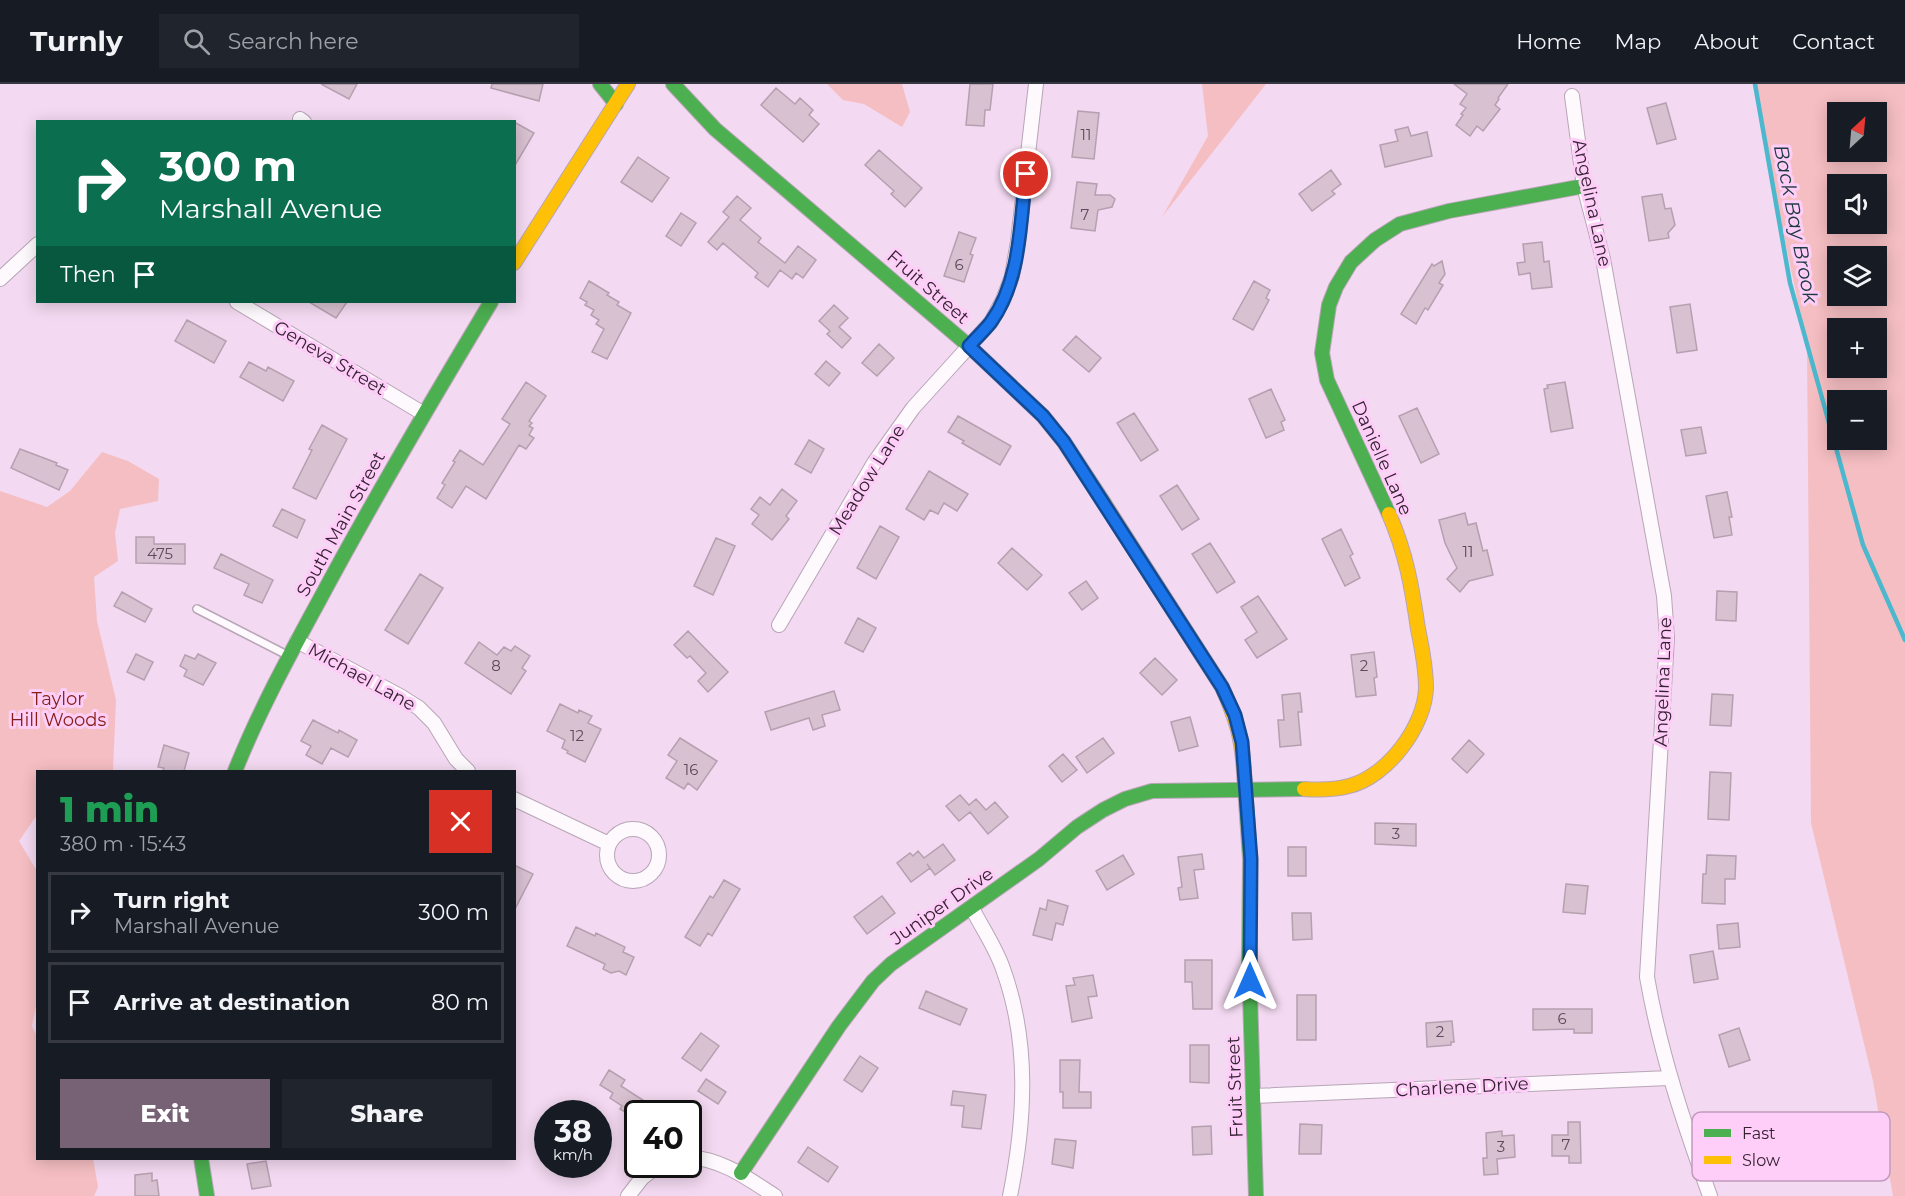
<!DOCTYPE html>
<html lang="en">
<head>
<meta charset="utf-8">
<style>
  body { margin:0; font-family:Montserrat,sans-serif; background:#20242c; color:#f1f3f6; height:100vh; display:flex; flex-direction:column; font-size:22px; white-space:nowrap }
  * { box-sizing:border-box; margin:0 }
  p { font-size:20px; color:#9ea1a6 }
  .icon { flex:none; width:33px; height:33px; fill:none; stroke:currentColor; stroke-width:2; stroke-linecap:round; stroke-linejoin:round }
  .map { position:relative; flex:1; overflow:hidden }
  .side { position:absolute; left:36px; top:686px; width:480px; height:390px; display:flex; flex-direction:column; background:#171b24; border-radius:0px; box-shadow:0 3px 15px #0003 }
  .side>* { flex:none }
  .guide { position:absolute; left:36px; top:36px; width:480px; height:183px; border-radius:0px; box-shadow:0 3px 15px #0003; background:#0b6e4f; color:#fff; overflow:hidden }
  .needle { width:39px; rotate:26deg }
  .fabs { position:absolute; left:1827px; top:18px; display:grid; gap:12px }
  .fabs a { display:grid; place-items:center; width:60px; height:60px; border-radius:0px; background:#171b24; box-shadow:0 3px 15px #0003; font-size:30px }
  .speed { position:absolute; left:534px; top:1016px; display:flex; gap:12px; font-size:30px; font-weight:700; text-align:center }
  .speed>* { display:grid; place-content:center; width:78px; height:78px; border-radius:50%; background:#171b24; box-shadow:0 3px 15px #0003; line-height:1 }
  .speed small { font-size:15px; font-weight:400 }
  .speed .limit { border:3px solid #111; border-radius:9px; background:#fff; color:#111 }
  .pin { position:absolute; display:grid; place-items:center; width:51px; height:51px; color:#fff; margin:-26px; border:3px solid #fff; border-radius:50%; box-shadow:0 2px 6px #0007 }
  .me { position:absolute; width:66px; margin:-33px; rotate:0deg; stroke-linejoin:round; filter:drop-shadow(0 0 4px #0008) }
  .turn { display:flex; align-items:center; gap:21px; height:126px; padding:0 24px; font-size:27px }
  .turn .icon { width:78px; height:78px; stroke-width:2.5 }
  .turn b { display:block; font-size:42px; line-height:51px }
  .then { display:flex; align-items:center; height:57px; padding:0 24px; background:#0003; gap:12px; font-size:22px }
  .round { display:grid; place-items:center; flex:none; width:63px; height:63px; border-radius:0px; background:#20242c }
  .overview { display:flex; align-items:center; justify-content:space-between; height:102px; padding:0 24px }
  h1 { font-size:36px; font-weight:800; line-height:45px; color:#1e9e55 }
  .action { display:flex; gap:12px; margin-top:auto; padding:12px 24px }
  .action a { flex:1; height:69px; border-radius:0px; background:#776275; color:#fff; font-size:24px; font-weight:800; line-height:69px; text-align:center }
  .action a+a { background:#20242c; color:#f1f3f6 }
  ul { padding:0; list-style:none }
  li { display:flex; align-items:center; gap:18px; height:81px; margin:0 12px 9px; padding:0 12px; border:3px solid #363941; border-radius:0px }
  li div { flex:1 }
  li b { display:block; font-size:22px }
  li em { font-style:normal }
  header { display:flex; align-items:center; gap:36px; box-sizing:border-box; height:84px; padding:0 30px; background:#171b24; border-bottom:2px solid #363941 }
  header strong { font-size:28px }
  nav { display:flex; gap:33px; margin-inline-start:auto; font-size:21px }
  .search { width:420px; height:54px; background:#20242c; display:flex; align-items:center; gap:15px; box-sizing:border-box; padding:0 21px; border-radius:0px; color:#9ea1a6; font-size:22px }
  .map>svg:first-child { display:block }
</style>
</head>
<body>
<header>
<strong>Turnly</strong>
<div class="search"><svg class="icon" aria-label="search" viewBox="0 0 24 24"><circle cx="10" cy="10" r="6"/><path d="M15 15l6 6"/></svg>Search here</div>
<nav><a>Home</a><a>Map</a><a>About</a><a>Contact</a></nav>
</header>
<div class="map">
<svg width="1905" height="1112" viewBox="0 0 1905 1112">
  <rect width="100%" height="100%" fill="#f3d9f1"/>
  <path fill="#f5bec2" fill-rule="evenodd" d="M827 0H902L910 28 902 43 864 20 843 16Z
    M1202 0H1266L1162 133 1208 52Z
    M1755 0H1905V1112H1893L1873 997 1811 739 1807 262 1767 70ZM1838 28H1876V68H1838ZM1838 100H1876V140H1838ZM1838 172H1876V212H1838ZM1838 244H1876V284H1838ZM1838 316H1876V356H1838Z
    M102 368 128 377 159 395 158 417 120 425 115 449 118 477 94 493 97 537 116 616 113 687H38L37 731 19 757 37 787 38 912 32 942 38 955V1074H93L98 1103 94 1112H0V407L47 423 70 407Z"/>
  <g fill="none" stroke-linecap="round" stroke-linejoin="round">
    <path stroke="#4cb8cd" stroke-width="4.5" d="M1755 0 1790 199 1863 461 1905 556"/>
  </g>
  <path fill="#d8c1d1" stroke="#b5a0b0" stroke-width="1.5" d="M321 0H357L349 15Z
    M492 0H543L539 17 491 4Z
    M970 0H993L990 26H985L984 42 966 41Z
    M1454 0H1508L1498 14 1499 15 1495 21 1500 25 1483 47 1477 42 1470 52 1456 41 1463 31 1461 30 1466 24 1460 20 1467 10Z
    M776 4 795 20 800 14 813 26 809 31 819 40 803 58 761 21Z
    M1666 19 1676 55 1657 60 1647 24Z
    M1078 27 1099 29 1094 75 1072 73Z
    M514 38 534 49 514 83Z
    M1408 43 1411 52 1427 48 1432 72 1385 83 1380 61 1398 57 1395 46Z
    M879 66 922 104 905 123 891 110 894 107 865 81Z
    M638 73 669 94 652 118 621 98Z
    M1331 86 1341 100 1332 107 1335 110 1312 127 1299 110Z
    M1077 98 1097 100 1095 111H1110L1115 115 1112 123 1098 126 1095 147 1071 144Z
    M1662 110 1665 125 1671 124 1675 141 1668 149 1669 154 1649 157 1642 113Z
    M737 112 751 124 740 136 761 154 758 158 785 179 798 162 816 176 803 194 796 189 792 195 780 186 768 203 755 193 758 189 723 159 717 166 708 158 729 133 723 128Z
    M681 129 696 139 681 162 666 152Z
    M959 148 976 154 970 170 973 171 964 198 944 192Z
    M1542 158 1544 178 1549 177 1552 203 1532 205 1530 189 1519 191 1517 179 1525 178 1523 160Z
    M1442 177 1445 190 1439 199 1443 201 1428 226 1425 224 1416 240 1401 230 1432 180 1434 182Z
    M589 197 609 209 607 211 619 218 617 221 631 229 607 275 592 268 604 245 596 240 599 236 591 231 594 226 585 221 587 218 580 214Z
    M1254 197 1270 206 1266 214 1269 216 1253 246 1233 235Z
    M309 218H347L336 234Z
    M1690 220 1697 266 1677 269 1670 223Z
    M834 221 848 234 839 243 851 254 842 264 827 250 830 247 819 237Z
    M187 236 226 257 214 279 175 257Z
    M1076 252 1101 274 1089 288 1063 266Z
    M879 260 894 274 877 292 862 279Z
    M826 277 840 289 829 302 815 290Z
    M249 278 266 287 268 283 294 297 283 317 240 293Z
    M526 298 546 312 529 337 532 339 529 342 533 344 529 351 534 354 526 365 519 361 486 415 466 402 452 424 437 414 445 401 442 399 455 378 453 377 460 366 483 381 510 340 502 335Z
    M1565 298 1573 344 1551 348 1544 305 1548 304 1547 301Z
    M1271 305 1285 336 1281 338 1284 346 1266 354 1249 315Z
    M1417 324 1439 370 1421 379 1399 332Z
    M1134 329 1158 366 1141 377 1117 339Z
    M958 332 1011 362 1000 381 962 359 964 357 948 348Z
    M322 341 347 355 316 415 293 404 312 366 309 365Z
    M1701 343 1706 369 1686 372 1681 346Z
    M809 356 824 365 811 389 795 380Z
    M20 365 57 379 56 381 68 386 59 406 11 384Z
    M929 387 968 410 957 427 944 419 938 430 930 426 924 436 906 425Z
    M1177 401 1199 435 1182 446 1160 412Z
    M782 405 797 417 786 432 789 435 772 456 752 440 759 431 751 425 760 413 770 421Z
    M1727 408 1732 433H1729L1732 451 1714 454 1706 412Z
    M282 425 305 436 297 454 273 442Z
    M1465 429 1468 441 1476 439 1483 467 1487 466 1493 491 1469 497 1460 508 1447 495 1457 484 1445 459 1439 436Z
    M880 442 899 453 876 495 857 484Z
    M1341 445 1353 470 1350 472 1360 494 1345 502 1322 455Z
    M136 453H154V460H185V480L136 479Z
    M716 454 735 462 713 511 694 502Z
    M1210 459 1235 498 1217 509 1192 470Z
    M1012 464 1042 491 1027 506 998 479Z
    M221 470 273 496 262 519 244 511 249 500 214 484Z
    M420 490 443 504 408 560 385 546Z
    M1086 497 1098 514 1082 526 1069 509Z
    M1717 507 1737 508 1736 537 1716 536Z
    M122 508 152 525 145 538 114 522Z
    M1258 512 1287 555 1257 574 1245 556 1257 548 1241 523Z
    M858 534 876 544 863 568 845 559Z
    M688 547 728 588 708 608 698 597 706 589 690 572 687 574 674 561Z
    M479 558 497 571 504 563 511 567 515 562 530 572 522 584 526 587 511 610 465 579Z
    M1374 568 1377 593 1374 594 1376 611 1356 613 1351 571Z
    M136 570 153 578 144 596 127 588Z
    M198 570 216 579 203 601 184 592 187 586 180 582 185 571 195 575Z
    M1155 574 1177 596 1162 611 1140 589Z
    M834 607 840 626 822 631 825 642 813 646 809 634 771 646 765 628Z
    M1300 609 1302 628H1298L1301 661 1280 663 1278 636H1284L1282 611Z
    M1712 610 1733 611 1731 642 1710 641Z
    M560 620 578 629 579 626 592 632 588 639 601 645 585 678 567 669 568 667 562 664 565 656 547 647Z
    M1190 633 1198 662 1179 667 1171 638Z
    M313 636 338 649 339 646 357 656 348 673 331 664 322 680 306 671 311 662 301 657Z
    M680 654 717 677 697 706 688 699 684 705 666 694 677 677 668 671Z
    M1103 654 1114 669 1087 689 1076 673Z
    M1469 656 1484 670 1467 689 1452 675Z
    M164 661 189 669 184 687H163L164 684 158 683Z
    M1063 670 1077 686 1062 698 1049 682Z
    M1710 688 1731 689 1729 736 1708 735Z
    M960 711 969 721 976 715 986 726 995 718 1008 733 988 750 970 728 959 737 946 722Z
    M1375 739 1416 740V762L1375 760Z
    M943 760 955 776 935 791 927 780 930 784 911 798 897 779 910 769 913 772 918 767 924 774Z
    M1288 763H1306V792H1288Z
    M1202 770 1204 785 1194 786 1198 814 1180 816 1178 804 1182 803 1178 773Z
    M1123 771 1134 790 1107 806 1096 787Z
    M1707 771 1736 772 1735 795H1725V820L1702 819 1703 790H1706Z
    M514 781 533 790 514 827Z
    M724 796 740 805 712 852 708 849 700 862 685 853 710 812 713 814Z
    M1566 800 1588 802 1585 830 1563 828Z
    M882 812 895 829 867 850 854 833Z
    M1048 816 1068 822 1063 841 1056 839 1052 856 1033 851 1040 824 1046 826Z
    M1292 829H1311L1312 855 1293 856Z
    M1738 839 1740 863 1719 865 1717 841Z
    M576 843 595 852 596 849 625 863 623 868 634 873 626 891 619 887 611 889 603 885 605 880 567 862Z
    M1713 867 1718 895 1694 899 1690 871Z
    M1185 876H1212V925H1193L1192 898H1185Z
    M1093 891 1097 912 1088 913 1092 934 1072 938 1066 902 1075 901 1073 894Z
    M926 907 967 925 960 941 919 924Z
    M1297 911H1316V956H1297Z
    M1533 925H1592V949H1574V945L1533 946Z
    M1452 937 1454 958H1451V961L1427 963 1426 939Z
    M1739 944 1750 976 1729 983 1719 951Z
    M701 949 719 962 701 987 682 974Z
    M1190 961H1209V999L1190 998Z
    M860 972 878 984 862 1008 844 996Z
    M1060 976H1080L1079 1008H1091V1024H1063V1008H1060Z
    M609 986 625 996 621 1002 649 1020 643 1029H638V1036L620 1025 622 1022 610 1014 613 1009 600 1001Z
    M706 995 726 1008 718 1020 698 1007Z
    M953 1007 986 1011 981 1045 962 1043 964 1022 951 1021Z
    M1568 1038H1580L1581 1079H1569V1072H1552V1051H1568Z
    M1300 1040 1322 1041 1321 1070H1299Z
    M1211 1042 1212 1070 1193 1071 1192 1043Z
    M1502 1047V1052L1514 1051 1515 1073 1497 1075 1498 1090 1484 1091 1483 1074H1487L1486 1049Z
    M1055 1055 1076 1057 1073 1084 1052 1080Z
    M808 1063 838 1083 828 1098 798 1078Z
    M266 1077 271 1102 252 1105 247 1080Z
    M152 1089V1097L157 1096 159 1112H135V1091Z"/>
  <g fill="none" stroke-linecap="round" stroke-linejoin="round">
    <defs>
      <path id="lane" d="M197 525 287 571"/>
      <path id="street" d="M1572 12 1584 102 1603 175 1664 512 1667 554 1647 893C1660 968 1684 1040 1710 1112
        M300 35 304 38
        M0 195 38 160
        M237 218 424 330
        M779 541 874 379 913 324 991 238 1003 216 1012 192 1018 157 1036 0
        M297 557 400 612 419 624 434 639 456 675 468 687
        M514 715 609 760
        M607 771a26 26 0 1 1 52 0a26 26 0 1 1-52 0Z
        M972 824C982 844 996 864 1003 885 1030 959 1025 1037 1010 1112
        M1254 1012 1669 994
        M688 1073C722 1075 747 1094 775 1112
        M628 1112 642 1094 660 1080"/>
      <path id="fast" d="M600 0 616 20
        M673 0 715 45 969 262 1043 332 1064 358 1104 419
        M1389 430 1327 296 1322 269 1329 221 1336 203 1351 178 1375 156 1400 140 1449 127 1584 102
        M235 687C259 627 289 572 320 515 374 414 432 316 491 218
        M1244 688 1250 775 1249 876 1256 1112
        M201 1074 207 1112
        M741 1089 839 942 873 897 891 880 1039 775 1077 743 1103 726 1125 715 1152 707 1304 705"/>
      <path id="slow" d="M514 179 628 0
        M1104 419 1222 603C1236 634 1242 653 1244 688
        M1304 705C1318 706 1334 706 1349 702 1387 693 1425 642 1426 604 1426 584 1422 564 1418 545 1412 503 1406 469 1389 430"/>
    </defs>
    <use href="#lane" stroke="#b8a5b7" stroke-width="10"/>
    <use href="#street" stroke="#b8a5b7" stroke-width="16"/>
    <use href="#fast" stroke="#b8a5b7" stroke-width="16"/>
    <use href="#slow" stroke="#b8a5b7" stroke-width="16"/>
    <use href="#lane" stroke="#fdf9fd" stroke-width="7"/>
    <use href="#street" stroke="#fdf9fd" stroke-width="14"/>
    <use href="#fast" stroke="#4caf50" stroke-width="14"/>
    <use href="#slow" stroke="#ffc107" stroke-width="14"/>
  </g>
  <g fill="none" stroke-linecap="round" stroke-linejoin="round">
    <defs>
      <path id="route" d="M1026 90C1020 139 1021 196 991 238 985 246 976 254 969 262L1043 332 1064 358 1222 603 1235 631 1242 658 1251 775 1250 897"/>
    </defs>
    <use href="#route" stroke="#114b97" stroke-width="15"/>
    <use href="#route" stroke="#1a73e8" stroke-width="10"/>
  </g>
  <g text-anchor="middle" stroke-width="6" stroke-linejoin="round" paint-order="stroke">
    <g font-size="15" fill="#5d4a5a">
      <text x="1086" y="56">11</text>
      <text x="1085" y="136">7</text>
      <text x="959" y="186">6</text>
      <text x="1468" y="473">11</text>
      <text x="160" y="475">475</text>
      <text x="496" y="587">8</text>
      <text x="1364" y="587">2</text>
      <text x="577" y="657">12</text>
      <text x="691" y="691">16</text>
      <text x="1396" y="755">3</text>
      <text x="1562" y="940">6</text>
      <text x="1440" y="953">2</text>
      <text x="1566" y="1066">7</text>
      <text x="1501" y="1068">3</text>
    </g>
    <g font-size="18" fill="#342232" stroke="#fecef9">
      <text transform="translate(1592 119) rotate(78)" y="6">Angelina Lane</text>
      <text transform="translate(928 203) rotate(41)" y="6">Fruit Street</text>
      <text transform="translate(330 274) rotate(31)" y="6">Geneva Street</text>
      <text transform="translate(1382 374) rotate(66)" y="6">Danielle Lane</text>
      <text transform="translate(867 396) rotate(-58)" y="6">Meadow Lane</text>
      <text transform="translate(341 440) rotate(-61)" y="6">South Main Street</text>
      <text transform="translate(362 593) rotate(29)" y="6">Michael Lane</text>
      <text transform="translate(1663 598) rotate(-88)" y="6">Angelina Lane</text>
      <text transform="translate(942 822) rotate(-35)" y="6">Juniper Drive</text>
      <text transform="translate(1235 1003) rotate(-92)" y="6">Fruit Street</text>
      <text transform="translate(1462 1003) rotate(-3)" y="6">Charlene Drive</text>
    </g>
    <g font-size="18" fill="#861e15" stroke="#fecef9">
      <text x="58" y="621">Taylor<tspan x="58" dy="21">Hill Woods</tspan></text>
    </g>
    <g font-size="20" font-style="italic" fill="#1c393d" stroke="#fecef9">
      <text transform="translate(1796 140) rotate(79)" y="7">Back Bay Brook</text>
    </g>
  </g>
  <rect x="1692" y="1028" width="198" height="69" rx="9" fill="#fecef9" stroke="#c19abd" stroke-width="1.5"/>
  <rect x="1704" y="1045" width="27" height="8" fill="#4caf50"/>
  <rect x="1704" y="1072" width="27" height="8" fill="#ffc107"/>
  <g font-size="16" fill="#342232">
    <text x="1742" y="1055">Fast</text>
    <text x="1742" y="1082">Slow</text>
  </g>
</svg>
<div class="fabs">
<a><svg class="needle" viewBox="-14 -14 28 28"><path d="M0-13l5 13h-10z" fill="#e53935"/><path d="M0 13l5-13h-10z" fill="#9ea1a6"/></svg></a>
<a><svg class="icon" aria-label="sound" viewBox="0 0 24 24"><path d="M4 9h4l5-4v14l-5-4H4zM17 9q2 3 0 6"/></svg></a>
<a><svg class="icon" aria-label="layers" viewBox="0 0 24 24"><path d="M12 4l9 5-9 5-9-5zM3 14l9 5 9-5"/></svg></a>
<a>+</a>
<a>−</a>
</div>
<div class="speed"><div>38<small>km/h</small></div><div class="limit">40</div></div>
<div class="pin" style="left:1026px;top:90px;background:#d93025"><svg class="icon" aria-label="arrive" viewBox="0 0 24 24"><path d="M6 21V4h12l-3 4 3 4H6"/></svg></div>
<svg class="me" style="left:1250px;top:897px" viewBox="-20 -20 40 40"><path d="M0-17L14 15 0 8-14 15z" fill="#1a73e8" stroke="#fff" stroke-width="4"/></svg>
<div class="guide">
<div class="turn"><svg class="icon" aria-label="right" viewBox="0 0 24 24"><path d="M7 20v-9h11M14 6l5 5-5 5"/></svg><div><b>300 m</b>Marshall Avenue</div></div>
<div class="then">Then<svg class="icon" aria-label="arrive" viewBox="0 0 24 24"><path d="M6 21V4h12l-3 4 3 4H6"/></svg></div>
</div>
<section class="side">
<div class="overview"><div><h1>1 min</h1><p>380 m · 15:43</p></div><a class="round" style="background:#d93025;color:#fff"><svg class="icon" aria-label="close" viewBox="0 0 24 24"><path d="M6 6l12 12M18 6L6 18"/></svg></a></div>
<ul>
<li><svg class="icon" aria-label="right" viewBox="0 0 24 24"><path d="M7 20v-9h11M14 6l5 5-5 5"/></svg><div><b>Turn right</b><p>Marshall Avenue</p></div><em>300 m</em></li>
<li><svg class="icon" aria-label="arrive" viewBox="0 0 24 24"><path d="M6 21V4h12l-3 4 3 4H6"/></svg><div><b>Arrive at destination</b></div><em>80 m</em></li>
</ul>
<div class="action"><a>Exit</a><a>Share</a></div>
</section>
</div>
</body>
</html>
